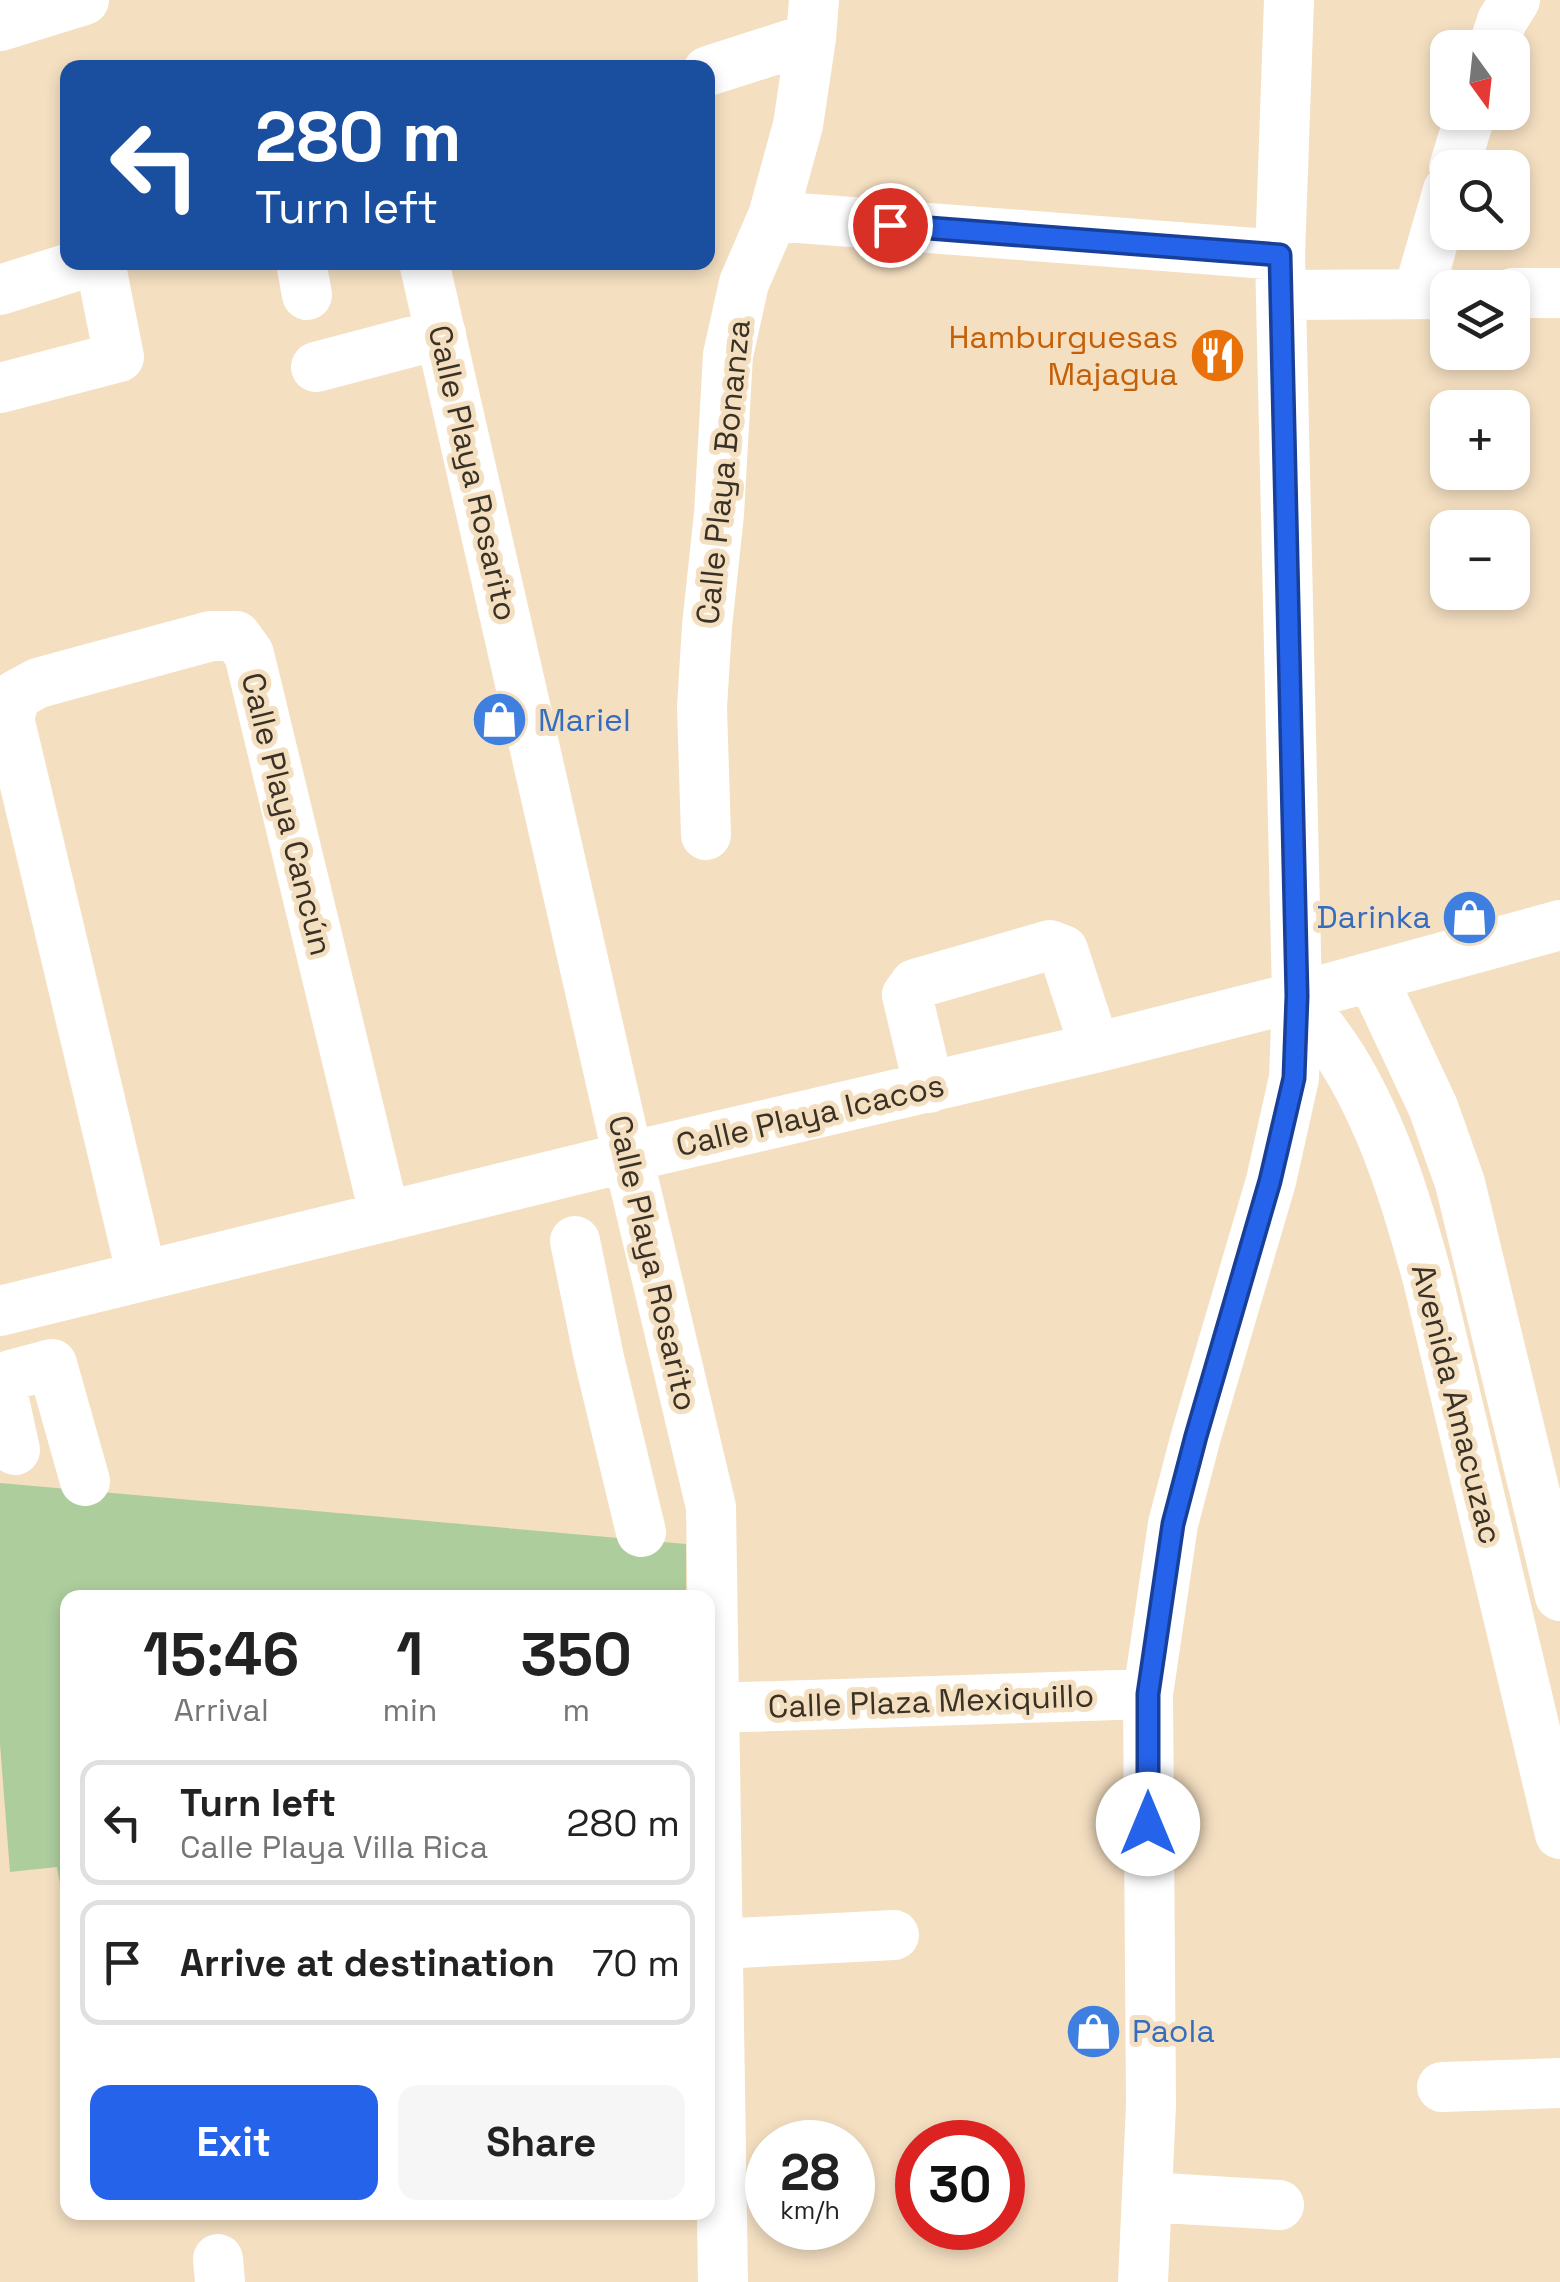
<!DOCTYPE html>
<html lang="en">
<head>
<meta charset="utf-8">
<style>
  body { margin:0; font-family:"Space Grotesk",sans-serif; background:#f6f6f6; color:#222; height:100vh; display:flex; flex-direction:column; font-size:38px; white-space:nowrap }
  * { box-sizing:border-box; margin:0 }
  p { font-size:32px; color:#767676 }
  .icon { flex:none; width:55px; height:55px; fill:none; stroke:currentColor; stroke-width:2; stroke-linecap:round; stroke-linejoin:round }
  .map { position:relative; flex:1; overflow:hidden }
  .sheet { position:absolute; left:60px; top:1590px; width:655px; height:630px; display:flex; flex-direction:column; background:#fff; border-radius:20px; box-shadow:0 5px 15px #0003 }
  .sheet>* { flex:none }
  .hud { position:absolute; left:60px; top:60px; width:655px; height:210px; border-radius:20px; box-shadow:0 5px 15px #0003; background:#1a4fa0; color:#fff; overflow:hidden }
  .needle { width:65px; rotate:165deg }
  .controls { position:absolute; left:1430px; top:30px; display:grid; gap:20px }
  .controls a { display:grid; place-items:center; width:100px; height:100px; border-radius:20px; background:#fff; box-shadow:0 5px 15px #0003; font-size:50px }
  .speed { position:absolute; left:745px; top:2120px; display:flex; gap:20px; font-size:50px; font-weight:700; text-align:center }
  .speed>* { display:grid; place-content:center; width:130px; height:130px; border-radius:50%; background:#fff; box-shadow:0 5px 15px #0003; line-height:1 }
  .speed small { font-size:25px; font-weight:400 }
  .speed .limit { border:15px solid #d22; background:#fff; color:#111 }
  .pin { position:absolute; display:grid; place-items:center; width:85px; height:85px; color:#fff; margin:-42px; border:5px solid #fff; border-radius:50%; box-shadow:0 2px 10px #0007 }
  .me { position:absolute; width:110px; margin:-55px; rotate:0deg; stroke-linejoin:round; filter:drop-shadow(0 0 8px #0008) }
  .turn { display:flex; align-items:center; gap:35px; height:210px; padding:0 30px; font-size:45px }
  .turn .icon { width:130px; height:130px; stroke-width:2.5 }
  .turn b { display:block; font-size:70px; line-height:85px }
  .eta { display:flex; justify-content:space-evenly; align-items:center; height:170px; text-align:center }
  .eta b { font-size:60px; font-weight:600; line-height:70px }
  .primary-button { display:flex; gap:20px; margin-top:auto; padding:20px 30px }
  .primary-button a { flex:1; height:115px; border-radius:20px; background:#2563eb; color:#fff; font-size:40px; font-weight:600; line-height:115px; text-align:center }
  .primary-button a+a { background:#f6f6f6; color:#222 }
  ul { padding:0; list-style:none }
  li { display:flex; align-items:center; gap:30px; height:125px; margin:0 20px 15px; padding:0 10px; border:5px solid #e0e0e0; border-radius:20px }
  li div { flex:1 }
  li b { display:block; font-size:38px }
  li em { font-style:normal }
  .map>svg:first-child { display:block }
</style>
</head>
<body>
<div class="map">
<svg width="1560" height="2282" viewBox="0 0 1560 2282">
  <rect width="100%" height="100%" fill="#f4dfc1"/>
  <path fill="#adcd9d" d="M0 1483 686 1544V1597L68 1598 67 1922 57 1867 10 1872 0 1744Z"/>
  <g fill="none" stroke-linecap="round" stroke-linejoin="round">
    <path stroke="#fff" stroke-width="50" d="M0 26 84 0
      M1493 48 1502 21 1515 0
      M708 71 811 38
      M1454 168 1471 112
      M773 216 1280 255
      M301 262 307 295
      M424 262 628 1157 711 1507 723 2282
      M0 290 89 262
      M1512 293H1560
      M1418 294 1448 190
      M1281 295 1448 294
      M316 367 441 334
      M0 388 119 357 100 262
      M706 835 702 707 707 626 719 514 728 355 744 283 773 216 798 125 811 38 814 0
      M1372 977 1433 1107 1460 1183 1560 1596
      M1297 997C1314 1019 1332 1041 1346 1065 1386 1132 1408 1206 1428 1280L1560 1834
      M929 1088 907 995 915 984 1050 945 1063 950 1095 1048
      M575 1241 599 1358 641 1532
      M142 1276 9 718 16 695 38 683 211 636H236L249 654 385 1217
      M0 1311 628 1157 1095 1048 1297 997 1560 925
      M0 1378 52 1364 85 1481
      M0 1381 15 1450
      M714 1708 1148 1694
      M718 1944 894 1935
      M1442 2087 1560 2083
      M1147 2197 1279 2205
      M218 2259 220 2282
      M1143 2282 1151 2105 1148 1694 1173 1524 1196 1436 1271 1181 1294 1078 1297 997 1280 255 1289 0"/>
  </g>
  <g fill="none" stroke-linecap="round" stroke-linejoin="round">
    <defs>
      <path id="route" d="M890 225 1280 255 1297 996 1294 1078 1270 1181 1196 1436 1173 1524 1148 1694V1824"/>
    </defs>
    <use href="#route" stroke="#184099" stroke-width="25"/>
    <use href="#route" stroke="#2563eb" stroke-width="18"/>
  </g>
  <defs>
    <symbol id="restaurant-disc" viewBox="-11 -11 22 22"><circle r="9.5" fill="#e8710a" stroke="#f4dfc1"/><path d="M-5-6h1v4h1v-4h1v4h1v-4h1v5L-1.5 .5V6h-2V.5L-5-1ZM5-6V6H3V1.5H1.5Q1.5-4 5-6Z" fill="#fff"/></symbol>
    <symbol id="shop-disc" viewBox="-11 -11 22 22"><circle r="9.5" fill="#3f7fe0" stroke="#f4dfc1"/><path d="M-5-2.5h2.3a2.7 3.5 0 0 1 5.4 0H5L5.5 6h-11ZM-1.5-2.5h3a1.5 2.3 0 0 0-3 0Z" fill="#fff"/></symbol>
  </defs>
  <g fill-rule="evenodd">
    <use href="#restaurant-disc" x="1186" y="324" width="63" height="63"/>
    <use href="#shop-disc" x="468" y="688" width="63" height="63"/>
    <use href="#shop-disc" x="1438" y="886" width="63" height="63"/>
    <use href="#shop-disc" x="1062" y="2000" width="63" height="63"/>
  </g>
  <g text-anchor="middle" stroke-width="10" stroke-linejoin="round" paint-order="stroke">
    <g font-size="32" fill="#c56008" stroke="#f4dfc1" text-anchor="end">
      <text x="1178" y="348">Hamburguesas<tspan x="1178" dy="37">Majagua</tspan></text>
    </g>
    <g font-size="32" fill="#393125" stroke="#f4dfc1">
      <text transform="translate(723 472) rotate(-84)" y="11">Calle Playa Bonanza</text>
      <text transform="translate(473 473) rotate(77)" y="11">Calle Playa Rosarito</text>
      <text transform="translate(287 814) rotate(76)" y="11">Calle Playa Cancún</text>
      <text transform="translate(810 1115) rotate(-13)" y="11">Calle Playa Icacos</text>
      <text transform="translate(653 1263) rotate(77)" y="11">Calle Playa Rosarito</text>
      <text transform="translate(1457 1404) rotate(76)" y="11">Avenida Amacuzac</text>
      <text transform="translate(931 1701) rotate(-2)" y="11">Calle Plaza Mexiquillo</text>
    </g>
    <g font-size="32" fill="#366cbe" stroke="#f4dfc1" text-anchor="start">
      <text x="538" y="731">Mariel</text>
      <text x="1431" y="928" text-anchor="end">Darinka</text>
      <text x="1132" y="2042">Paola</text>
    </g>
  </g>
</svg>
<div class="controls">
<a><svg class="needle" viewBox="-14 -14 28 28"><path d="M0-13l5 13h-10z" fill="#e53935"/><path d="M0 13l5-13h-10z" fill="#767676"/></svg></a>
<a><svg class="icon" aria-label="search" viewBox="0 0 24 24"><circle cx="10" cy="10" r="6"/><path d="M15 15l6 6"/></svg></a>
<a><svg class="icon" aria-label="layers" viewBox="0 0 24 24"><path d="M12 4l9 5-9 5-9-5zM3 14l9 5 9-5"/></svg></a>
<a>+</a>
<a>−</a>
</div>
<div class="speed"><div>28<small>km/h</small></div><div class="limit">30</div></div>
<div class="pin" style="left:890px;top:225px;background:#d93025"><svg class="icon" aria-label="arrive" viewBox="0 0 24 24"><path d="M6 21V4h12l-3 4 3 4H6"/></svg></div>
<svg class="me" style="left:1148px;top:1824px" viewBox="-20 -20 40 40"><circle r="19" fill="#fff"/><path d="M0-13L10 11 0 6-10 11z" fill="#2563eb"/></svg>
<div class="hud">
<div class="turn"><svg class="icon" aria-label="left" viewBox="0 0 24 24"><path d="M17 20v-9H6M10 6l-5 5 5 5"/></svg><div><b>280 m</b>Turn left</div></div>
</div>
<section class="sheet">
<div class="eta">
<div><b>15:46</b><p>Arrival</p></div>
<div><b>1</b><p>min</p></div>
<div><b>350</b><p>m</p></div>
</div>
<ul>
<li><svg class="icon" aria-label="left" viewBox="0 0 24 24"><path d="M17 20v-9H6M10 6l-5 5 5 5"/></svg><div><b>Turn left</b><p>Calle Playa Villa Rica</p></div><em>280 m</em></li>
<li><svg class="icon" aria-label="arrive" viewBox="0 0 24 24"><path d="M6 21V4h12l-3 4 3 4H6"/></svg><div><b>Arrive at destination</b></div><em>70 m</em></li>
</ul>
<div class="primary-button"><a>Exit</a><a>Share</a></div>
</section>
</div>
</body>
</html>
